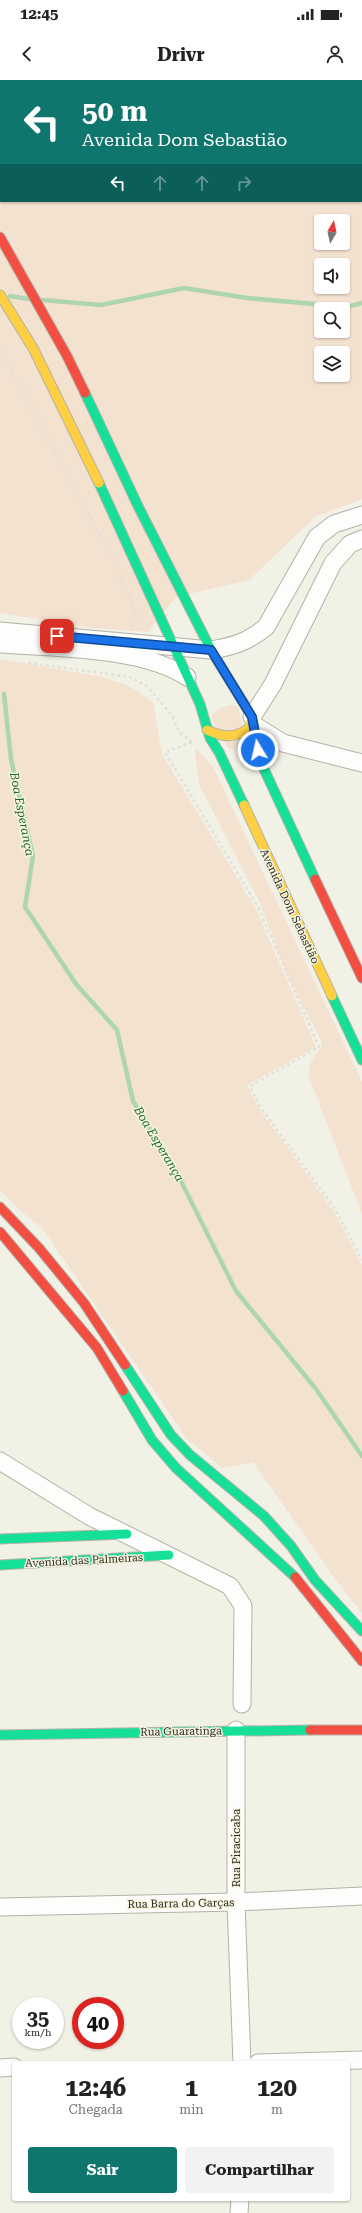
<!DOCTYPE html>
<html lang="pt">
<head>
<meta charset="utf-8">
<style>
  body { margin:0; font-family:"Roboto Serif",serif; background:#f2f2f2; color:#222; height:100vh; display:flex; flex-direction:column; font-size:15px; white-space:nowrap }
  * { box-sizing:border-box; margin:0 }
  p { font-size:13px; color:#767676 }
  .icon { flex:none; width:22px; height:22px; fill:none; stroke:currentColor; stroke-width:2; stroke-linecap:round; stroke-linejoin:round }
  .map { position:relative; flex:1; overflow:hidden }
  .panel { position:absolute; left:12px; top:1981px; width:338px; height:140px; display:flex; flex-direction:column; background:#fff; border-radius:4px; box-shadow:0 1px 3px #0004 }
  .panel>* { flex:none }
  .banner { position:absolute; left:0px; top:0px; width:362px; height:122px; box-shadow:0 1px 3px #0004; background:#0f766e; color:#fff; overflow:hidden }
  .needle { width:26px; rotate:9deg }
  .tools { position:absolute; left:314px; top:134px; display:grid; gap:8px }
  .tools a { display:grid; place-items:center; width:36px; height:36px; border-radius:4px; background:#fff; box-shadow:0 1px 3px #0004; font-size:20px }
  .speed { position:absolute; left:12px; top:1917px; display:flex; gap:8px; font-size:20px; font-weight:700; text-align:center }
  .speed>* { display:grid; place-content:center; width:52px; height:52px; border-radius:50%; background:#fff; box-shadow:0 1px 3px #0004; line-height:1 }
  .speed small { font-size:10px; font-weight:400 }
  .speed .limit { border:6px solid #d22; background:#fff; color:#111 }
  .pin { position:absolute; display:grid; place-items:center; width:34px; height:34px; color:#fff; margin:-17px; border-radius:8px; box-shadow:0 2px 6px #0006 }
  .me { position:absolute; width:44px; margin:-22px; rotate:351deg; stroke-linejoin:round; filter:drop-shadow(0 0 3px #0008) }
  .turn { display:flex; align-items:center; gap:14px; height:84px; padding:0 16px; font-size:18px }
  .turn .icon { width:52px; height:52px; stroke-width:2.5 }
  .turn b { display:block; font-size:28px; line-height:34px }
  .lanes { display:flex; align-items:center; height:38px; padding:0 16px; background:#0003; justify-content:center; gap:20px; direction:ltr }
  .lanes .off { opacity:.35 }
  .eta { display:flex; justify-content:space-evenly; align-items:center; height:68px; text-align:center }
  .eta b { font-size:24px; font-weight:700; line-height:28px }
  .primary-button { display:flex; gap:8px; margin-top:auto; padding:8px 16px }
  .primary-button a { flex:1; height:46px; border-radius:4px; background:#0f766e; color:#fff; font-size:16px; font-weight:700; line-height:46px; text-align:center }
  .primary-button a+a { background:#f2f2f2; color:#222 }
  .status { display:flex; justify-content:space-between; align-items:center; height:28px; padding:0 20px; background:#fff; direction:ltr }
  .status svg { height:11px; fill:currentColor }
  header { display:flex; justify-content:space-between; align-items:center; height:52px; padding:0 16px; background:#fff; font-size:18px; font-weight:700 }
  .map>svg:first-child { display:block }
</style>
</head>
<body>
<div class="status"><b>12:45</b><svg viewBox="0 0 49 12"><path d="M0 12V9h3v3zM5 12V6h3v6zM10 12V3h3v9zM15 12V0h3v12zM26 1h20v11H26zM47 4h2v5h-2z"/></svg></div>
<header><svg class="icon" aria-label="back" viewBox="0 0 24 24"><path d="M15 5l-7 7 7 7"/></svg>Drivr<svg class="icon" aria-label="person" viewBox="0 0 24 24"><circle cx="12" cy="8" r="4"/><path d="M4 21q1-7 8-7t8 7"/></svg></header>
<div class="map">
<svg width="362" height="2133" viewBox="0 0 362 2133">
  <rect width="100%" height="100%" fill="#f1f1e5"/>
  <path fill="#f4e2d0" fill-rule="evenodd" d="M0 62 1 121H361L362 106V419L315 437 249 500 176 517 148 552 93 548 0 533ZM321 141H343V163H321ZM321 185H343V207H321ZM321 229H343V251H321ZM321 273H343V295H321Z
    M0 579 103 597 129 606 153 622 162 674 256 829 316 967 247 1005 258 1027 333 1130 362 1185V1533L336 1500 253 1382 223 1388 187 1359 42 1148 22 1132 0 1110Z
    M232 625 238 627 246 663 235 669H229L211 637 220 628Z
    M197 669 213 687 362 1002V1134L309 997C308 983 312 978 321 968L322 963 287 895 260 823 199 704 195 671Z"/>
  <g fill="none" stroke-linecap="round" stroke-linejoin="round">
    <path stroke="#aed6ae" stroke-width="4.5" d="M10 216 28 219
      M43 220 101 225 184 208 247 218 347 227 362 223
      M4 614 11 679 33 776 25 827 76 904 117 950 133 1021 181 1101 236 1211 316 1309 362 1376"/>
    <defs>
      <path id="street" d="M0 551 211 570C235 566 247 562 266 547L317 457 334 444 362 435
        M0 564C54 568 142 567 187 597
        M252 637 273 604 333 483 350 464 362 459
        M254 645 283 663 362 683
        M0 1381 89 1436 230 1506 243 1526 242 1624
        M236 1650V1822L242 1983
        M0 1827 236 1822 362 1816
        M258 1983 362 1980
        M0 1988 14 1987
        M239 2133 240 2119"/>
      <path id="fast" d="M85 313 138 426 211 570 252 637 264 689 315 799
        M99 403 200 624 210 658 219 672 244 725
        M332 916 362 980
        M125 1285 171 1355 190 1375 264 1436 291 1466 315 1500 362 1551
        M123 1311 152 1360 176 1388 295 1497
        M0 1459 127 1454
        M0 1485 169 1475
        M0 1655 310 1650"/>
      <path id="slow" d="M0 215 33 268 99 403
        M207 650C222 657 235 659 249 648L252 639
        M244 725 332 916"/>
      <path id="jam" d="M0 157 67 276 85 313
        M315 799 362 898
        M0 1127 39 1168 84 1223 125 1285
        M0 1152 97 1268 123 1311
        M295 1497 362 1581
        M310 1650H362"/>
    </defs>
    <use href="#street" stroke="#b3b2a9" stroke-width="19"/>
    <use href="#fast" stroke="#b3b2a9" stroke-width="11"/>
    <use href="#slow" stroke="#b3b2a9" stroke-width="11"/>
    <use href="#jam" stroke="#b3b2a9" stroke-width="11"/>
    <path stroke="#e1e0dc" stroke-width="2.5" stroke-dasharray="3 3" stroke-linecap="butt" d="M0 269 116 485
      M120 495 137 536 131 548
      M28 583 130 597 147 606 173 637 179 652 192 662
      M192 662 165 672 258 827 319 967 250 1006 259 1025 335 1129 362 1180"/>
    <use href="#street" stroke="#fdfdfb" stroke-width="17"/>
    <use href="#fast" stroke="#16e098" stroke-width="9"/>
    <use href="#slow" stroke="#ffcf43" stroke-width="9"/>
    <use href="#jam" stroke="#f24e42" stroke-width="9"/>
  </g>
  <g fill="none" stroke-linecap="round" stroke-linejoin="round">
    <defs>
      <path id="route" d="M57 556 211 570 252 637 258 670"/>
    </defs>
    <use href="#route" stroke="#114b97" stroke-width="10"/>
    <use href="#route" stroke="#1a73e8" stroke-width="7"/>
  </g>
  <g text-anchor="middle" stroke-width="3" stroke-linejoin="round" paint-order="stroke">
    <g font-size="11" fill="#2c2b23" stroke="#f7f5df">
      <text transform="translate(290 826) rotate(65)" y="4">Avenida Dom Sebastião</text>
      <text transform="translate(84 1480) rotate(-3)" y="4">Avenida das Palmeiras</text>
      <text transform="translate(181 1651) rotate(-1)" y="4">Rua Guaratinga</text>
      <text transform="translate(236 1768) rotate(-90)" y="4">Rua Piracicaba</text>
      <text transform="translate(181 1823) rotate(-1)" y="4">Rua Barra do Garças</text>
    </g>
    <g font-size="12" font-style="italic" fill="#17682a" stroke="#f7f5df">
      <text transform="translate(22 734) rotate(79)" y="4">Boa Esperança</text>
      <text transform="translate(159 1064) rotate(59)" y="4">Boa Esperança</text>
    </g>
  </g>
</svg>
<div class="tools">
<a><svg class="needle" viewBox="-14 -14 28 28"><path d="M0-13l5 13h-10z" fill="#e53935"/><path d="M0 13l5-13h-10z" fill="#767676"/></svg></a>
<a><svg class="icon" aria-label="sound" viewBox="0 0 24 24"><path d="M4 9h4l5-4v14l-5-4H4zM17 9q2 3 0 6"/></svg></a>
<a><svg class="icon" aria-label="search" viewBox="0 0 24 24"><circle cx="10" cy="10" r="6"/><path d="M15 15l6 6"/></svg></a>
<a><svg class="icon" aria-label="layers" viewBox="0 0 24 24"><path d="M12 4l9 5-9 5-9-5zM3 14l9 5 9-5"/></svg></a>
</div>
<div class="speed"><div>35<small>km/h</small></div><div class="limit">40</div></div>
<div class="pin" style="left:57px;top:556px;background:#d93025"><svg class="icon" aria-label="arrive" viewBox="0 0 24 24"><path d="M6 21V4h12l-3 4 3 4H6"/></svg></div>
<svg class="me" style="left:258px;top:670px" viewBox="-20 -20 40 40"><circle r="17" fill="#1a73e8" stroke="#fff" stroke-width="3"/><path d="M0-11L8 9 0 5-8 9z" fill="#fff"/></svg>
<div class="banner">
<div class="turn"><svg class="icon" aria-label="left" viewBox="0 0 24 24"><path d="M17 20v-9H6M10 6l-5 5 5 5"/></svg><div><b>50 m</b>Avenida Dom Sebastião</div></div>
<div class="lanes"><svg class="icon" aria-label="left" viewBox="0 0 24 24"><path d="M17 20v-9H6M10 6l-5 5 5 5"/></svg><svg class="icon off" aria-label="ahead" viewBox="0 0 24 24"><path d="M12 20V5M6 11l6-6 6 6"/></svg><svg class="icon off" aria-label="ahead" viewBox="0 0 24 24"><path d="M12 20V5M6 11l6-6 6 6"/></svg><svg class="icon off" aria-label="right" viewBox="0 0 24 24"><path d="M7 20v-9h11M14 6l5 5-5 5"/></svg></div>
</div>
<section class="panel">
<div class="eta">
<div><b>12:46</b><p>Chegada</p></div>
<div><b>1</b><p>min</p></div>
<div><b>120</b><p>m</p></div>
</div>
<div class="primary-button"><a>Sair</a><a>Compartilhar</a></div>
</section>
</div>
</body>
</html>
